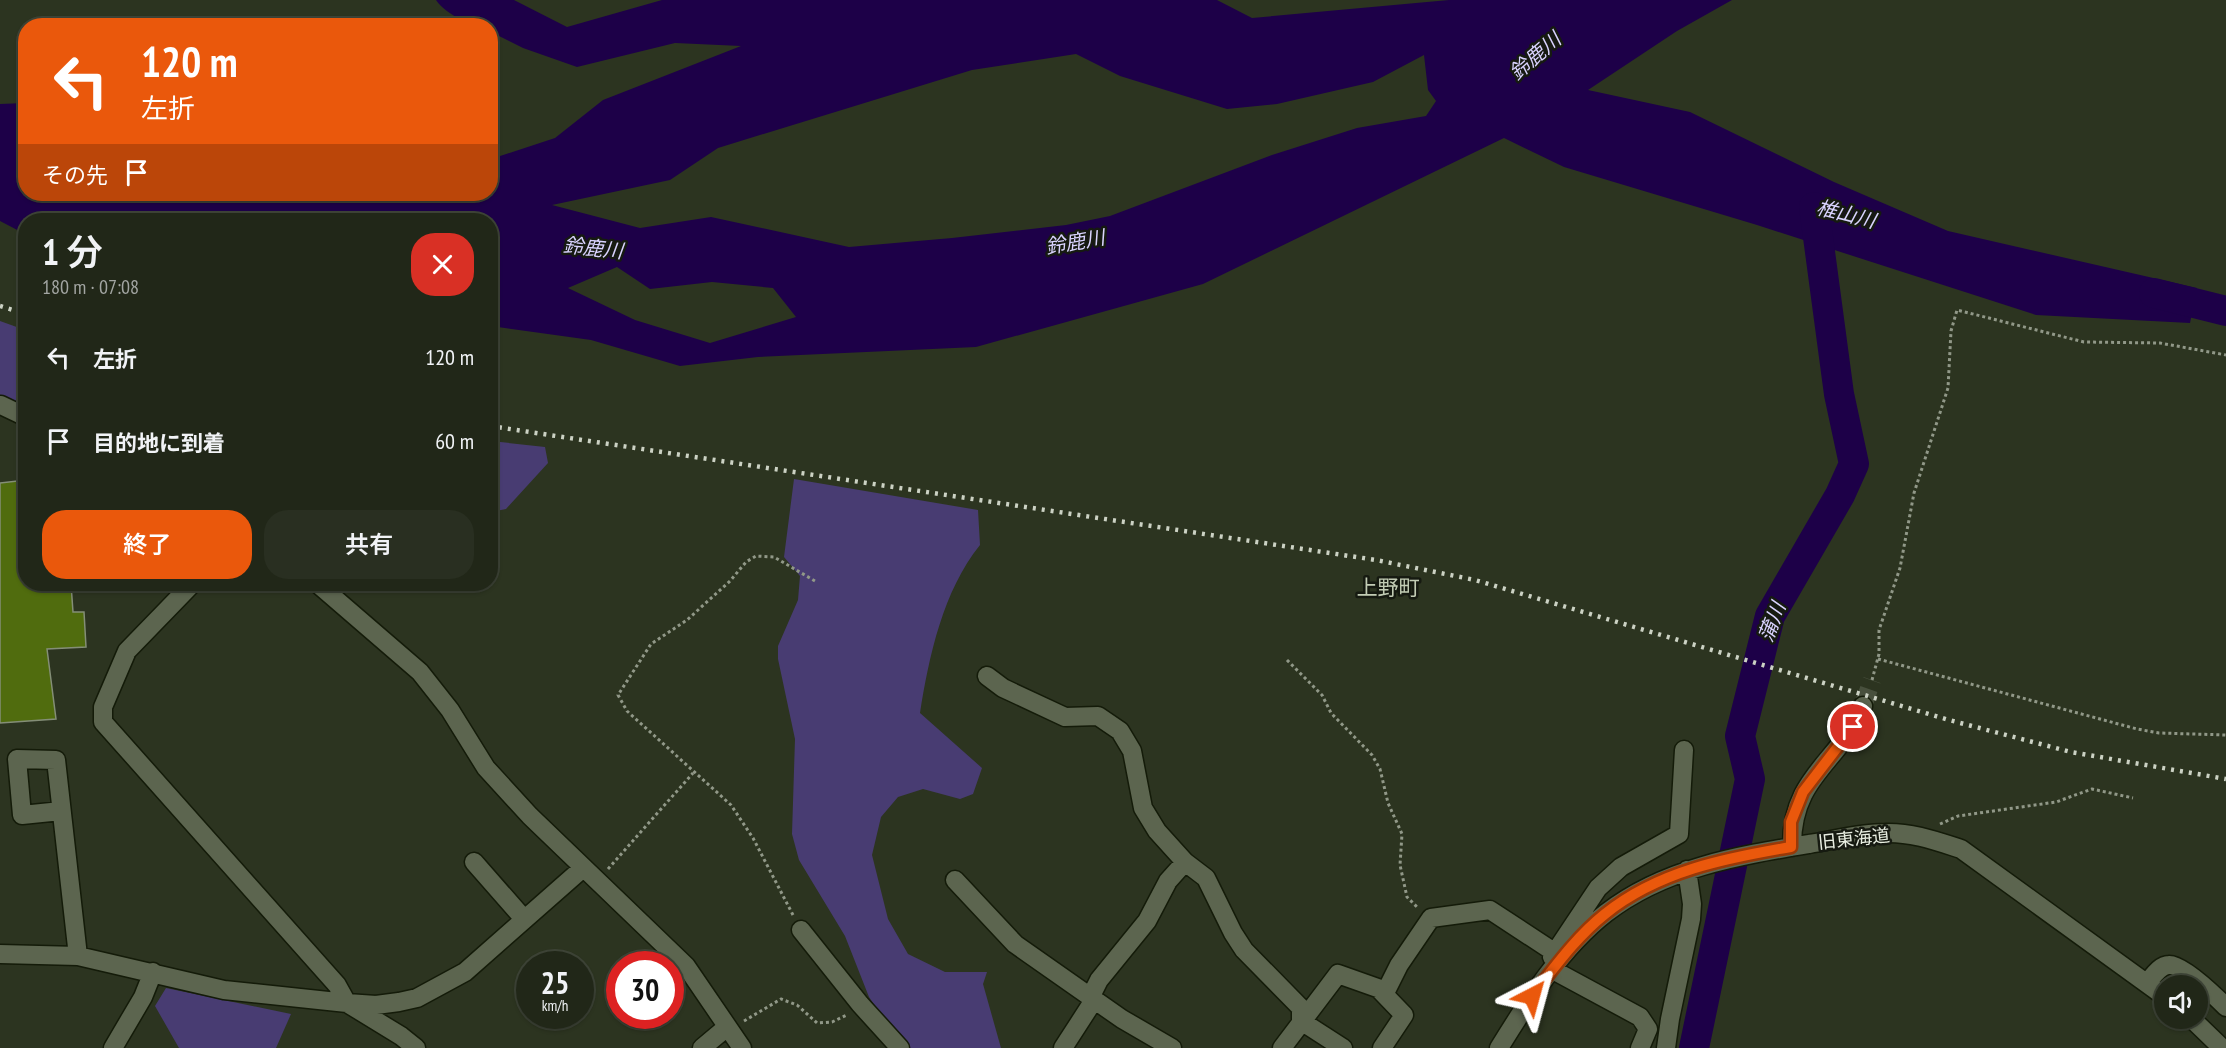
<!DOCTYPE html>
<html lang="ja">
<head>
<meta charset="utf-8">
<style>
  body { margin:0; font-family:"PT Sans Narrow","Noto Sans JP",sans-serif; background:#292f21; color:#f1f3f6; height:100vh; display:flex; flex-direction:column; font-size:22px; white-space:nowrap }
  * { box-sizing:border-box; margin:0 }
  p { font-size:20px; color:#a2a5a2 }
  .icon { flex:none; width:33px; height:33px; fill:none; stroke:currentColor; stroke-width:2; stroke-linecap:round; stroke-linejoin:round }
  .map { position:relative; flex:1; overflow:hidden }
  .side { position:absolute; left:18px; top:213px; width:480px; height:378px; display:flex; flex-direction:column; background:#212718; border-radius:24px; box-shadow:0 2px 4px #0004,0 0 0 2px #3e4437 }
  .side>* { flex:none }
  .hud { position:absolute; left:18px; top:18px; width:480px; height:183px; border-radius:24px; box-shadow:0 2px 4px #0004,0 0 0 2px #3e4437; background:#ea580c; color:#fff; overflow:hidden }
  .tools { position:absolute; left:2154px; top:975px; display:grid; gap:12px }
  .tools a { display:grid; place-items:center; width:54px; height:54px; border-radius:50%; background:#212718; box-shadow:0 2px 4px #0004,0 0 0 2px #3e4437; font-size:30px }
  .speed { position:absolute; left:516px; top:951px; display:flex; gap:12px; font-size:30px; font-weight:700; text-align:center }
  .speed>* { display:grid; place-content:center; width:78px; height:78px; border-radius:50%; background:#212718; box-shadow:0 2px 4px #0004,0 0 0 2px #3e4437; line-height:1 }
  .speed small { font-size:15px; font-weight:400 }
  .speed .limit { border:9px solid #d22; background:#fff; color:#111 }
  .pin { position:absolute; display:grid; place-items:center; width:51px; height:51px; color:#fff; margin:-26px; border:3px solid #fff; border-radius:50%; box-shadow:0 2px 6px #0007 }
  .me { position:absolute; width:66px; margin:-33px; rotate:39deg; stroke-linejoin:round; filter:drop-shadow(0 0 4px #0008) }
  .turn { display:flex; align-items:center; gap:21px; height:126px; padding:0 24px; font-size:27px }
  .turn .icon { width:78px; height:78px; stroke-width:2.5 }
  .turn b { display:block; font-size:42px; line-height:51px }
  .then { display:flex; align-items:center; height:57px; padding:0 24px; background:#0003; gap:12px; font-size:22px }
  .round { display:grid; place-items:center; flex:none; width:63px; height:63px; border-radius:24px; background:#292f21 }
  .summary { display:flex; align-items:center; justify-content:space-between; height:102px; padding:0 24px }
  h1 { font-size:36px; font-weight:600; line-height:45px }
  .action { display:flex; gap:12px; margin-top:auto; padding:12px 24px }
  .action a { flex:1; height:69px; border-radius:24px; background:#ea580c; color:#fff; font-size:24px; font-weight:600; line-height:69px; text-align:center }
  .action a+a { background:#292f21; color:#f1f3f6 }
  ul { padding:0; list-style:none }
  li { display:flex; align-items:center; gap:18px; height:84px; padding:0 24px }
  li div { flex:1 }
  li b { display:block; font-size:22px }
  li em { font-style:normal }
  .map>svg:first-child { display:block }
</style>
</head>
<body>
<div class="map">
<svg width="2226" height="1048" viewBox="0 0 2226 1048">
  <rect width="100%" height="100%" fill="#2c3420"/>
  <path fill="#483c72" d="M0 321 25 330V417L0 403Z
    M491 441 545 447 548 463 506 509 491 512Z
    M794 479 978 510 980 545C943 591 929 656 920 713L982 768 973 794 960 799 923 789 898 797 881 817 872 855 888 919 908 954 945 972H987L983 984 1001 1048H906L899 1042 869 997 845 936 799 860 792 834 795 739 778 659V646L798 600 800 576 784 557Z
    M166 988 291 1014 276 1048H179L155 1006Z"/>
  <path fill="#1d0048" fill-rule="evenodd" d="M436 0H514L567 27 662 0H1217L1252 18 1449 0H1732L1677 31 1588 90 1690 112 1834 182 1948 231 2197 288 2190 323 2036 315 1757 225 1564 167 1504 138 1203 284 976 347 758 357 680 366 591 340 491 326 490 220H26L25 234 0 221V104L25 103 26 194H490L491 159 555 138 603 100 741 46 675 43 577 67 523 48 491 32 490 26C472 26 447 16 436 0ZM1076 54 1120 76 1227 109 1277 104 1373 82 1424 55 1428 90 1436 101 1426 116 1357 128 1272 155 1110 216 1066 225 952 238 849 247 711 217 640 228 552 205 670 180 718 148 972 70ZM617 267 650 289 712 282 773 288 796 317 710 343 635 320 568 288Z"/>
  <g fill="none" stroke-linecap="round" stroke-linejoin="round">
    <path stroke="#1d0048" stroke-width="30" d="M2154 293 2226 311
      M1694 1048 1750 779 1740 736 1770 616 1840 495 1854 464 1839 394 1814 207"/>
  </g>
  <path fill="#506c0e" stroke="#848e77" stroke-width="1.5" d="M26 480V584H71L73 612H84L86 647 47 649 56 719 0 723V483Z"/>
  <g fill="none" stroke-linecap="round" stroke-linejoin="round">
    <path stroke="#48503d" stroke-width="18" stroke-dasharray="18 9" stroke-linecap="butt" d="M1863 706 1872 680"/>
    <defs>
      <path id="minor" d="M1 405 26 417
        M192 584 127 651 103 707V722L337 985 347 1003 401 1036 416 1048
        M318 584 420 672 450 710 486 768 530 816 686 966 742 1048
        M987 676 1003 688 1065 717 1098 716 1120 731 1132 751 1143 808 1157 831 1185 862 1206 878 1233 933 1244 950 1301 1008V1021L1343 1048
        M61 811 22 815 17 759 56 760 78 956
        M1792 847C1791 775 1841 762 1863 706
        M474 862 524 919
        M955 880 1015 944 1122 1019 1172 1048
        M801 930 860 1004 900 1048
        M0 954 78 956 224 990 347 1003 376 1005 399 1002 417 998 465 972 583 868
        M1552 957 1598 888 1621 867 1679 834 1684 750
        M1553 970 1640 1017 1648 1029 1640 1048
        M2148 982C2153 976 2160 965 2169 965 2182 964 2216 997 2226 1007
        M1378 988 1404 1015 1382 1048
        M2191 1018 2222 1048
        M113 1048 143 997 153 972
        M702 1048 727 1027
        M1063 1048 1094 1000 1093 992 1099 980 1147 921 1168 881 1185 862
        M1282 1048 1338 974 1386 991 1399 965 1431 918 1490 910 1554 952
        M1499 1048C1528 1001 1561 948 1606 913 1664 868 1737 856 1809 844 1834 840 1860 833 1885 833 1911 832 1936 841 1961 849L2164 996
        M1666 1048 1670 1019 1691 919 1692 904 1687 870"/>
    </defs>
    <use href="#minor" stroke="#141b09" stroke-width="21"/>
    <path stroke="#919888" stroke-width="3" stroke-dasharray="3 3" stroke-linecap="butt" d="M1878 659 2137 729 2159 733 2226 735
      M1287 660 1322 695 1331 713 1372 755 1380 769 1388 803 1402 834 1400 865 1407 897 1418 908
      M1872 680 1879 654V630L1900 568 1914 493 1948 388 1951 331 1957 310 2084 342 2160 343 2226 355
      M1940 824 1958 816 2056 802 2092 789 2133 798
      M608 869 693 773
      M793 915 753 838 731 805 627 711 618 695 651 644 687 620 730 581 746 562 756 556 774 557 815 581
      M744 1021 781 999 797 1005 817 1023 832 1022 847 1015"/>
    <use href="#minor" stroke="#5c654f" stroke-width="18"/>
    <path stroke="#ccd2c4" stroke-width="4.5" stroke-dasharray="3 6" stroke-linecap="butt" d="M0 306 26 314
      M490 426 1376 560 1475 580 1949 720 2071 752 2226 779"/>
  </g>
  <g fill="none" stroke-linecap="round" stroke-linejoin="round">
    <defs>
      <path id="route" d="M1532 996C1554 968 1576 937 1605 914 1658 871 1726 858 1791 847V822L1803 792 1853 727"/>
    </defs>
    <use href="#route" stroke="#983908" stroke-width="15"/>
    <use href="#route" stroke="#ea580c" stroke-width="10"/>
  </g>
  <g text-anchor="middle" stroke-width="5" stroke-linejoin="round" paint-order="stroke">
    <g font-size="18" fill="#e8eee1" stroke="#161a11">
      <text transform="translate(1854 839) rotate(-6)" y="6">旧東海道</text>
    </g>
    <g font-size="20" font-style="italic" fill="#d9d3fe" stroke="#161a11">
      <text transform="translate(1535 56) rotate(-41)" y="7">鈴鹿川</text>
      <text transform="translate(1846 214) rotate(14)" y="7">椎山川</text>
      <text transform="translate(1075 242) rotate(-10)" y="7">鈴鹿川</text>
      <text transform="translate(593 248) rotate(6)" y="7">鈴鹿川</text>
      <text transform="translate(1772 622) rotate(-69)" y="7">蒲川</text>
    </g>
    <g font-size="21" fill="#c2ccb4" stroke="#161a11">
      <text x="1388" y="595">上野町</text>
    </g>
  </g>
</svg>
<div class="tools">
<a><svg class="icon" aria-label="sound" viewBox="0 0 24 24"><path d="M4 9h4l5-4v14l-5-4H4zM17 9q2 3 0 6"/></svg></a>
</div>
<div class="speed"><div>25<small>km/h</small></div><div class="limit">30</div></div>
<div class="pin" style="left:1853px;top:727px;background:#d93025"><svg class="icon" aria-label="arrive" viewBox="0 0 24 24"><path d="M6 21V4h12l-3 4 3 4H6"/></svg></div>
<svg class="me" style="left:1532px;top:996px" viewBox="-20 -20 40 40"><path d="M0-17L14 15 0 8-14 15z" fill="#ea580c" stroke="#fff" stroke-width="4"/></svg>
<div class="hud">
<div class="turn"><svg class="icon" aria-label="left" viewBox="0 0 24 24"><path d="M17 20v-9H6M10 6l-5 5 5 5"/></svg><div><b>120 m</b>左折</div></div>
<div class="then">その先<svg class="icon" aria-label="arrive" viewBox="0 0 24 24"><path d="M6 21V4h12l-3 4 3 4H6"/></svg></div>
</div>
<section class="side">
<div class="summary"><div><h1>1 分</h1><p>180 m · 07:08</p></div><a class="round" style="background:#d93025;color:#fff"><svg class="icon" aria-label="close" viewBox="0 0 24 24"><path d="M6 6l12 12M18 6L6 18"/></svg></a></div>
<ul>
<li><svg class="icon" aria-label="left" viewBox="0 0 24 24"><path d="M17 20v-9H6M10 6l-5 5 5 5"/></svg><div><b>左折</b></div><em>120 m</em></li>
<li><svg class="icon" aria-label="arrive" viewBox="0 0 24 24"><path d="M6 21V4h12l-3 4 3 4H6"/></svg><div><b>目的地に到着</b></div><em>60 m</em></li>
</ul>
<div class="action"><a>終了</a><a>共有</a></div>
</section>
</div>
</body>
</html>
